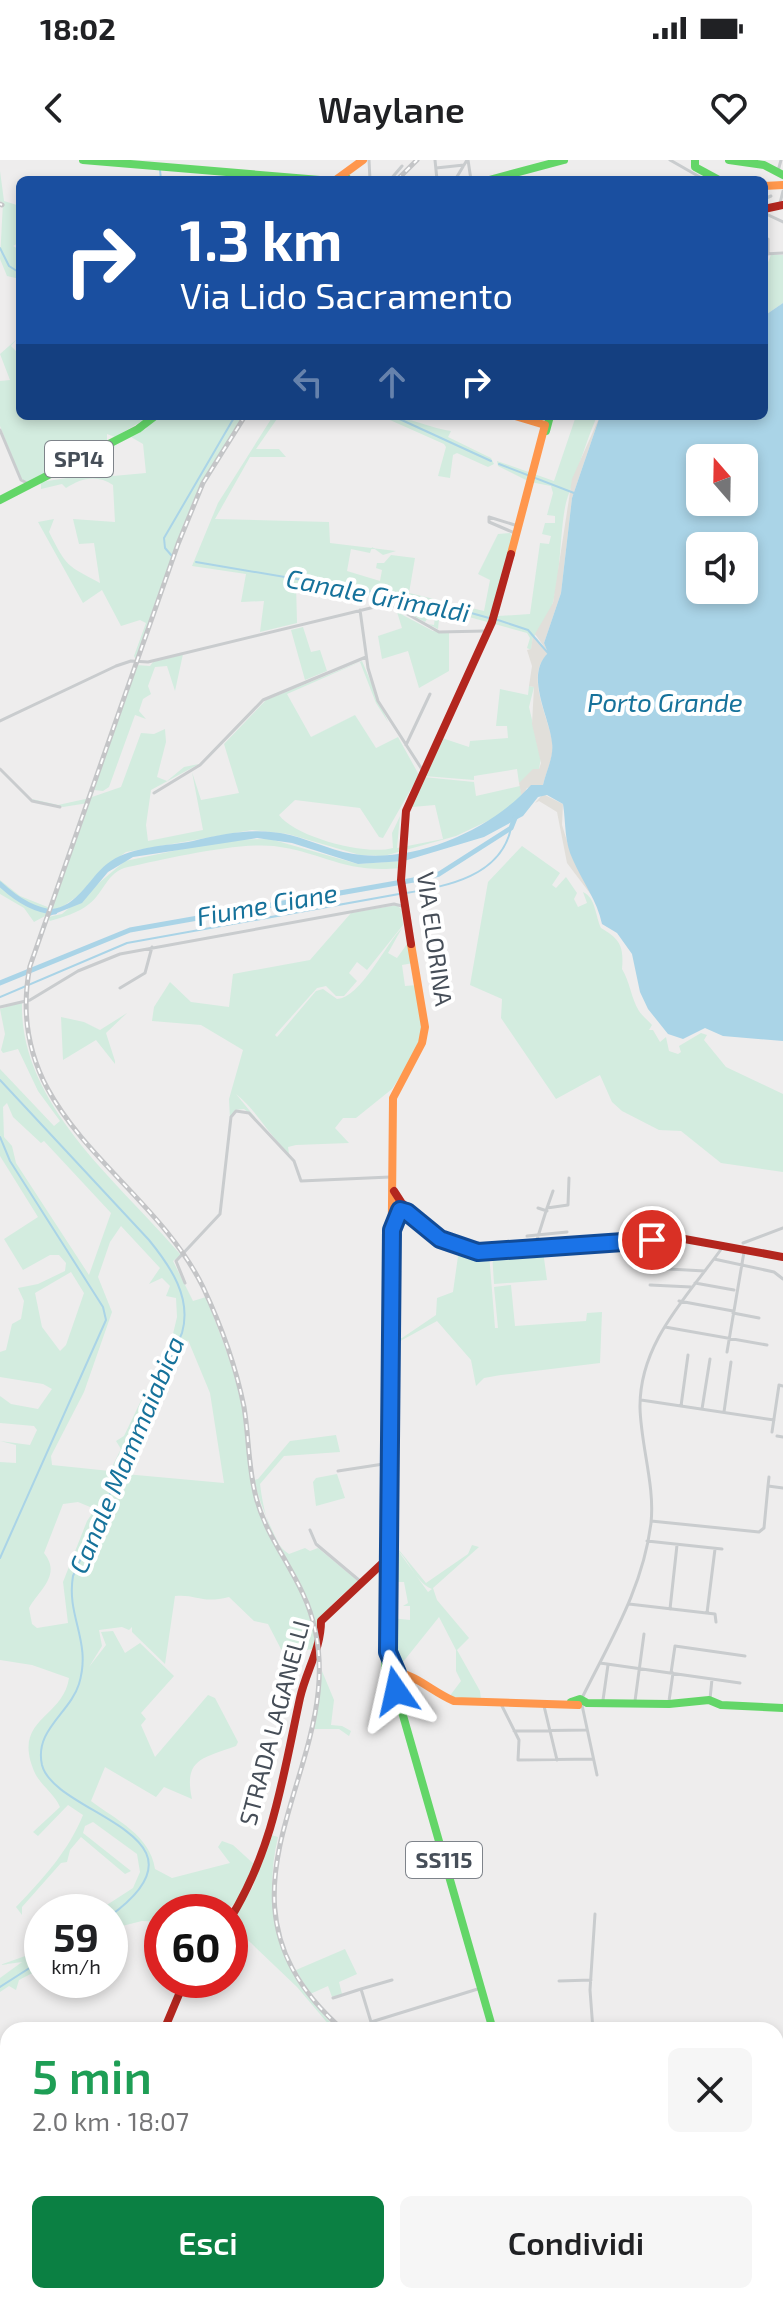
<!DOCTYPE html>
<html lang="it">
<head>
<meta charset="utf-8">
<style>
  body { margin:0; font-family:"Exo 2",sans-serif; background:#f6f6f6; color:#202124; height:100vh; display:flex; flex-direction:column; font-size:30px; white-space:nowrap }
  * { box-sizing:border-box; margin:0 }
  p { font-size:26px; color:#757577 }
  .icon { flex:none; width:44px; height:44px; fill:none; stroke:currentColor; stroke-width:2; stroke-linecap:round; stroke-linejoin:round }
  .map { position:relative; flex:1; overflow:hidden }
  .sheet { position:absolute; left:0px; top:1862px; width:784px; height:282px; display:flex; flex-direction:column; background:#fff; border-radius:24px 24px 0 0; box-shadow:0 4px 12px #0003 }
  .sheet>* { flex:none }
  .guide { position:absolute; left:16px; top:16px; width:752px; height:244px; border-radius:12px; box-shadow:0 4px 12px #0003; background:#1a4fa0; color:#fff; overflow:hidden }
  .needle { width:52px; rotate:340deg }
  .tools { position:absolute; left:686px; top:284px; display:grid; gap:16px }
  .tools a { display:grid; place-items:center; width:72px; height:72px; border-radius:12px; background:#fff; box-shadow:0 4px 12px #0003; font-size:40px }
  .speed { position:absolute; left:24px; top:1734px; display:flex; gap:16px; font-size:40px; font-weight:700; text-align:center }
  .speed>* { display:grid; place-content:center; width:104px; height:104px; border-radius:50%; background:#fff; box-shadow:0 4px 12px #0003; line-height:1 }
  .speed small { font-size:20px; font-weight:400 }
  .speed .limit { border:12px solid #d22; background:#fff; color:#111 }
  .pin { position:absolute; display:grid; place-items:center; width:68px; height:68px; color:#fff; margin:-34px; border:4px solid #fff; border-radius:50%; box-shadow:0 2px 8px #0007 }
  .me { position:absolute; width:88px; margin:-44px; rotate:349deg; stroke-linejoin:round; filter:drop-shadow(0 0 6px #0008) }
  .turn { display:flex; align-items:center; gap:28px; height:168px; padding:0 32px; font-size:36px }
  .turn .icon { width:104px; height:104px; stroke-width:2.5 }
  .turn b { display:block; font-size:56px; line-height:68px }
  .lanes { display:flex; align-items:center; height:76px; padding:0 32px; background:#0003; justify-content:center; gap:40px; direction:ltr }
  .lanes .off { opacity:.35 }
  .round { display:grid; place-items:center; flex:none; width:84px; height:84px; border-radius:12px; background:#f6f6f6 }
  .headline { display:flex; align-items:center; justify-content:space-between; height:136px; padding:0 32px }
  h1 { font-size:48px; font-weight:600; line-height:60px; color:#1e9e55 }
  .action { display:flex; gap:16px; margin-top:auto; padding:16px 32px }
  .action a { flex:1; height:92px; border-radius:12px; background:#0b8043; color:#fff; font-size:32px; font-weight:600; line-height:92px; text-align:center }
  .action a+a { background:#f6f6f6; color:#202124 }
  .status { display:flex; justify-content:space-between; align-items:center; height:56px; padding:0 40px; background:#fff; direction:ltr }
  .status svg { height:22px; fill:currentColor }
  header { display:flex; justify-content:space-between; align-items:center; height:104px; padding:0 32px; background:#fff; font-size:36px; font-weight:600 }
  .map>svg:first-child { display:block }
</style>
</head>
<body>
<div class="status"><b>18:02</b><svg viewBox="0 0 49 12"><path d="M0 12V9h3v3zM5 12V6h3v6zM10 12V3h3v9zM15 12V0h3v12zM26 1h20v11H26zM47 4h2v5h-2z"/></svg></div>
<header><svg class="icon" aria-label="back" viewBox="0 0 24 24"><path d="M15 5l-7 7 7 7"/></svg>Waylane<svg class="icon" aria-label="heart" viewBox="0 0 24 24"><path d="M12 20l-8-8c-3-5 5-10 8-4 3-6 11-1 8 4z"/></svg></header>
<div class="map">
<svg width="783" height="2143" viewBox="0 0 783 2143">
  <rect width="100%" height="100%" fill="#eeeded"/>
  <path fill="#d3ecdf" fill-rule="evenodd" d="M0 11 4 41 20 46V82L13 86 20 90V119L7 116 0 99 3 43 0 41Z
    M771 95H783V143L764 156V112Z
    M17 179 11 186 20 195V256H150L115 277 107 274V281L28 322 21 319 0 266V221L10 220 0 194Z
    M156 256H243L195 337 136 500 134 496 146 463 140 460 121 466 102 430 83 443 38 362 54 359 49 372C67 407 66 405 100 423L94 383 79 384 73 359 115 362 113 325C97 314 81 318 66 328L62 324 41 329V322L112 311 113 316 146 313 143 284 131 277 115 285 112 298 111 284 143 268 145 270Z
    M273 256H279L256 289H279L286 297H250L215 359 329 362 330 383 396 391 383 395 372 387 370 393 351 389 347 411 380 421 382 410 376 408 377 403H384L391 395 415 398 409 433 484 451 490 420 478 414 498 374 510 373 514 379 498 456 530 454 540 383 549 384 551 376 542 374 545 363H555V356L547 355 553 333 551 326 530 322 498 306 497 301 554 321 576 256H597C586 282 577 312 568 336 556 370 566 455 533 477L531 490 527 488 530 478 527 473 440 449 438 469 428 464 434 465 435 457 429 456 425 462 388 442 391 439 296 423 297 463 260 472 264 441 241 442 246 414 192 406 218 343Z
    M381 256C408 256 426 267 451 271L448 277 491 298 494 304 488 307 457 293 453 295 450 318 438 316 446 287 444 284Z
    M397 452 433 471 449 473V511L419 528 408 491 382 499 378 476 402 468Z
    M303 467 311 492 320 490 327 511 305 520 291 470Z
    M183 494 175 531 167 506 155 507 148 526 151 534 143 539 139 551 146 559 135 555 109 627 103 631 94 630 92 637 121 627 141 573 154 574 165 569 166 582 157 617 167 621 184 607 199 604 151 630 146 665 148 681 203 670 192 612 201 640 239 633 224 584 266 540 362 501 388 562 376 543 360 502 287 534 311 577 355 555 376 588 398 577 419 615 383 678 379 677 360 648 295 640 279 655C295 677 366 696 393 688L392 673 400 656 397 688 443 679 435 645 412 647 423 617 474 622 476 636 520 626 522 638 494 658 456 676 384 696 360 695 288 674 252 670 126 692 100 711 79 735 48 757 62 754 125 701 226 680 270 679 358 704 401 701 400 708C345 714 322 692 274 686 237 682 165 699 128 707 106 712 105 732 89 744 78 753 63 757 50 761L45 756 34 762 24 748 0 734V720L20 736 50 748 88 643 63 647 33 640 32 639 58 645 90 638 136 505 150 506 153 502Z
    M529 526 534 527 529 547 541 598 539 609 519 623 517 609 474 616V620L424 616 442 578 469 587 470 581 508 578 507 566H496L500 529 528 535Z
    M522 686 560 713 552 725 556 728 566 717 577 733 574 739 578 747 587 743 583 732C596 738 595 755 601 768 620 779 624 786 622 809 630 822 631 838 639 851 642 856 648 860 652 865L649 870H653L660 882 666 877 669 891 678 894 681 892 679 886 701 873 707 875 704 880 726 907 783 934V1012L721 1003 681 971 659 970 622 951 612 942 600 915 556 939 501 858 502 839 470 825 488 722Z
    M397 745 401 749 403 765 367 810 357 802 349 813 357 821 344 836H336L326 826 317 828 275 875 277 877 316 831 323 829 337 839C361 838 386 783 402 768L388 793 397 798 407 784 408 773 413 803 402 805 405 826 417 825 424 865 417 890 392 929 356 958H343L335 968 349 983 296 985 288 987 289 994C269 975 257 951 236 934L258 961 244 949 235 950 230 959 229 939 243 890 201 865 152 861 154 847 170 822 191 842 229 847 233 814 310 800 351 753Z
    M22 842C19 945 119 1022 181 1095L173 1101 193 1141 206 1137C220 1174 237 1214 243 1253 250 1292 248 1330 265 1367 276 1392 327 1465 313 1489L283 1493 268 1464 254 1461 229 1437C201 1444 197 1434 175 1436L165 1504 132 1472V1467L129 1470 122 1467 99 1470 102 1486 89 1507 106 1485 101 1472 113 1471 125 1493 140 1483 174 1516 141 1553 146 1559 141 1565 155 1597 208 1535 215 1538 238 1582 236 1586C204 1598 183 1598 192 1639L164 1627 156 1637 105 1607 91 1641C116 1660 150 1675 155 1709L172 1718 230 1703 218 1687 222 1681 233 1685 256 1706C244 1762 207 1752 162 1752V1762L142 1761 110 1769V1752H96L133 1728 140 1712 137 1694 93 1662 85 1666 83 1673 131 1711 125 1714 81 1677 70 1690 67 1702 61 1703 22 1747V1755L16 1747C43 1719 69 1690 83 1655L68 1645 38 1676 33 1672 60 1647C54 1633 40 1625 34 1611 12 1558 63 1559 69 1518L32 1505 0 1500V1302L16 1303V1285L0 1281 30 1285 37 1270 34 1266 0 1263V1236L11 1244 38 1249 52 1229 43 1224 0 1217V1192L6 1190 12 1164 21 1159 24 1141 18 1128 38 1124 65 1111 66 1103 59 1095H50L23 1110 4 1079 38 1057 0 996V909L54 966 60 961 38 931 18 889 3 893 1 890 5 874 0 849ZM7 943 13 957 41 983 44 981 111 1053 89 1115 16 1003 12 986 4 977 3 947ZM121 1066 160 1108 149 1124 162 1118 170 1126 166 1136 176 1138 177 1157 173 1174 124 1276 116 1281 121 1289 110 1311 52 1305 51 1296 84 1232 112 1152 98 1117 110 1082ZM71 1112 84 1133 66 1185 60 1191 42 1167 35 1133ZM188 1180 210 1233 224 1323 125 1314 151 1251ZM78 1342 95 1349 87 1361 63 1422 68 1463 37 1468 32 1464 29 1448C39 1430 62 1415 44 1393L63 1344Z
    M127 853 106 873 115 901V904L96 880 63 900 61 857 84 862 100 870Z
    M459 1089 489 1093 495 1168H498L494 1127 511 1125 515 1166 586 1161 587 1153 602 1152 600 1203 501 1215 484 1218 476 1226 471 1200 437 1161 393 1185V1179L402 1178 436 1155 437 1138 453 1132Z
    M543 1091 547 1120 494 1124 492 1093Z
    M336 1275 340 1292 284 1296 260 1324C263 1347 269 1381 289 1394L305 1388 310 1391 318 1388 358 1421C332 1445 318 1451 319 1483 307 1424 268 1378 254 1320L258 1319 290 1281Z
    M337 1314 345 1338 316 1346 313 1322 316 1318Z
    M392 1358 394 1384 426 1423 468 1394 472 1385 479 1387 433 1428 437 1440 469 1478 457 1490 480 1531 481 1540 449 1537 461 1521 456 1511V1490L439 1457 399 1507 394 1506 391 1458 410 1460V1446H403L408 1443 404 1422H392L391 1434V1389L399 1392 428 1432 432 1429C414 1422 408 1395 391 1385Z
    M322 1511 334 1540 331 1565 342 1566 351 1571 349 1576 339 1569H313Z
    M268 1674 278 1677C261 1748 283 1813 333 1865L330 1866 297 1827 230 1763 253 1727Z
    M345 1789 357 1814 339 1822 342 1834 332 1837 328 1826 310 1834 296 1810Z
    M42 1790V1808L19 1820 16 1830 9 1826 0 1832V1818L22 1802 0 1805Z"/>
  <path fill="#e1dfda" d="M600 256 572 338 561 433 544 483 548 492 535 474 553 443 572 319Z
    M533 476 548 494C524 514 549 558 552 581 555 596 546 611 543 625L527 628 522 638 519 623 533 609H539L541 603 532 564 534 527 529 526 532 506 527 490 531 489Z
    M543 634 563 644 562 665 571 694 592 736 567 703 557 652 539 641 535 643Z"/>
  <path fill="#aad4e7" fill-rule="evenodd" d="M783 143V881L723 876 705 868 683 879 668 874 648 849 640 832 632 794 617 773 602 764C597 740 583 723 573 700 564 682 566 663 563 644L547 635 538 637 523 656 484 677 404 701 358 704 292 683 257 678 133 697 108 712 82 743 47 757 50 749C79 748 90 714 111 701 134 686 167 686 193 681 226 673 257 667 290 675 314 681 337 693 361 695 420 701 493 668 531 625H543C546 611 554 597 552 583 550 557 524 516 548 493L544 483 561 433 572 338 600 256H764V156ZM700 298H744V342H700ZM700 386H744V430H700Z"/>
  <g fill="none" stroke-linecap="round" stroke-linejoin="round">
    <path stroke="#aad4e7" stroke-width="2" d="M160 10 161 20
      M0 88 9 106 20 113
      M393 256 491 301
      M499 304 574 333
      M172 396 165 388 164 378 235 256
      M196 402 432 442 489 458
      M495 459 528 470 548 493
      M406 733C448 726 501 716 511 668
      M0 837 127 783 399 734
      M0 920 149 1080C171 1107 192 1138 182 1173L73 1416C66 1457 92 1481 79 1524 70 1553 34 1570 42 1605 55 1656 223 1674 110 1756
      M0 977 10 1001 103 1147 106 1160 0 1398
      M0 1827 42 1800"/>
    <path stroke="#aad4e7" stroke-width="5" d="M0 724C15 738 34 751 55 752
      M0 823 130 770 425 718 439 714 511 668 515 658"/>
    <path stroke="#c9ccce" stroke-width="3" d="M369 0 370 20
      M435 0 437 20
      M468 0 471 20
      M670 0 705 20
      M436 8 464 5
      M778 11 781 0
      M390 20 402 6
      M455 20 467 0
      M764 39 771 36
      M780 43 783 31
      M764 53 783 62
      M764 79H768V94
      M764 94 783 93
      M0 270 21 320 27 323
      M489 357V362L517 374
      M489 357 518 366
      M360 450 368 508 378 541 423 611
      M116 506 131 501 148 502 383 445 395 447 439 472 485 471
      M0 561 116 506
      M406 585 430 534
      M0 609 32 641 60 647
      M154 633 200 605 263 540 366 497
      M120 828 145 813 152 787
      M0 847 30 840 78 811 120 794 394 744 402 746
      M538 1048 547 1051
      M547 1048 553 1031
      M527 1076 567 1072
      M743 1083 783 1068
      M534 1089 547 1048 568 1045 569 1018
      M714 1099 774 1112 783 1119
      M650 1108 705 1111
      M185 1123 176 1101 220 1054 231 957 236 951 249 953 294 1001 301 1021 390 1017
      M695 1123 734 1130
      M650 1125 691 1127
      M679 1141 733 1151
      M733 1153 759 1158
      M665 1167 767 1185
      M727 1192 744 1092
      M641 1240 774 1260
      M681 1246 688 1195
      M702 1249 710 1199
      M724 1252 731 1202
      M772 1272 779 1225 783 1226
      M777 1276 783 1277
      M338 1311 390 1303
      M768 1326 769 1317
      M651 1361 759 1372 764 1368 768 1326 783 1328
      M310 1370 316 1384 360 1421
      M647 1381 722 1389
      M629 1444 715 1454 716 1462
      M670 1449 677 1385
      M707 1453 715 1389
      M600 1503 740 1523
      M671 1513 675 1486 745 1496
      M582 1538C610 1481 643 1428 651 1363 655 1326 641 1286 640 1248 639 1183 687 1137 722 1088
      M710 1539 712 1519
      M603 1540 608 1505
      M635 1541 644 1474
      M669 1541 673 1513
      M500 1542 519 1580 518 1600 593 1599
      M582 1545 597 1615
      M544 1546 557 1600
      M514 1571 586 1570
      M559 1821 591 1820
      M361 1829 392 1820
      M333 1838 361 1829 371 1862 481 1828
      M593 1870 590 1830 595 1754
      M0 2036 8 2044
      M776 2135 783 2133
      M745 2143 772 2136"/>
    <path stroke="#63d668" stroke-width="8" d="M83 0 320 20
      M695 0V7L719 20
      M729 0 764 5 783 15
      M348 19 349 20
      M489 20 564 0
      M546 271 550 256
      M0 340 138 269 155 256
      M391 1149 385 1515 396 1531 493 1870
      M571 1542 580 1539 587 1543 669 1544 709 1540 721 1545 783 1548
      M568 2136 570 2143
      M594 2136 599 2143
      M92 2143 93 2136"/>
    <path stroke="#ff974d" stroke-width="8" d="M337 19 363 0
      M764 26 783 25
      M511 394 545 265 515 256
      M391 1149 393 938 422 883 425 867 411 784
      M389 1500 397 1513 396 1529
      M396 1511C419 1517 433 1532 454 1541L578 1545
      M0 2127 8 2125"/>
    <path stroke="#b3261e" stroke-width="8" d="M764 49 783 45
      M411 784 401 720 406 651 492 462 511 394
      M394 1031 403 1045 395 1057
      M403 1044 440 1079 469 1090 507 1091 679 1078 783 1097
      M230 1759C273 1690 283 1616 300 1538 306 1511 321 1489 321 1461L389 1397
      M164 1870 185 1820"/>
    <defs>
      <path id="rail" d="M397 20 417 0
        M0 44 2 45
        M245 256 203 323 178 384 30 806C0 958 147 1013 203 1127 220 1163 236 1207 244 1247 249 1277 248 1307 256 1337 265 1373 288 1401 303 1434 375 1589 176 1724 343 1870
        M552 2136 554 2143"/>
    </defs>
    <use href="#rail" stroke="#c4c5c7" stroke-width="5"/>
    <use href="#rail" stroke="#fff" stroke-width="2" stroke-dasharray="6" stroke-linecap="butt"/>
  </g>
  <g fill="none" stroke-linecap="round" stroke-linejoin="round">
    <defs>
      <path id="route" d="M396 1531 397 1513 388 1492 392 1070 400 1050 407 1052 440 1079 478 1092 652 1080"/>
    </defs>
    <use href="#route" stroke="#114b97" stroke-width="20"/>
    <use href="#route" stroke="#1a73e8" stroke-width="14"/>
  </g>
  <g text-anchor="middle" stroke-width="8" stroke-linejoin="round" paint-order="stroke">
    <g fill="#fff" stroke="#7e838a" stroke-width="2">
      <rect x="45" y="281" width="68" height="36" rx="6"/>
      <rect x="406" y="1682" width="76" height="36" rx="6"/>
    </g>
    <g font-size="22" font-weight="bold" fill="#464e58">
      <text x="79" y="307">SP14</text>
      <text x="444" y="1708">SS115</text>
    </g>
    <g font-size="24" fill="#464e58" stroke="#fff">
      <text transform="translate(434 779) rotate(82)" y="8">VIA ELORINA</text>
      <text transform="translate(275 1563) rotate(-75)" y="8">STRADA LAGANELLI</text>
    </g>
    <g font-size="26" font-style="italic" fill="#16729b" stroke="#fff">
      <text transform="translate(378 436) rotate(11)" y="9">Canale Grimaldi</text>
      <text x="665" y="552">Porto Grande</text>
      <text transform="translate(267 745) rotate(-10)" y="9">Fiume Ciane</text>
      <text transform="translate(127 1295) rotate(-67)" y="9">Canale Mammaiabica</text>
    </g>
  </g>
</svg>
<div class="tools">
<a><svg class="needle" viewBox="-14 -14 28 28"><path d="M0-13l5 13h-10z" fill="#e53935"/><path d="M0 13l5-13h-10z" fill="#757577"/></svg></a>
<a><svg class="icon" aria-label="sound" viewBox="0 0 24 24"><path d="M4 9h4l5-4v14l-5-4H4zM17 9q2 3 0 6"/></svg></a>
</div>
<div class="speed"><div>59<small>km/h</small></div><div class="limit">60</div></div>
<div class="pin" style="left:652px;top:1080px;background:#d93025"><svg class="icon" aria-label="arrive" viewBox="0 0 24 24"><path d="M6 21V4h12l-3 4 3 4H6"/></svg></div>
<svg class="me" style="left:396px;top:1531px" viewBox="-20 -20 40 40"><path d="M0-17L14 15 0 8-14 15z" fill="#1a73e8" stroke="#fff" stroke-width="4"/></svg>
<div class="guide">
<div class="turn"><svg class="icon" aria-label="right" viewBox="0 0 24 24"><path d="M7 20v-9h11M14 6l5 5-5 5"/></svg><div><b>1.3 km</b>Via Lido Sacramento</div></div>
<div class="lanes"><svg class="icon off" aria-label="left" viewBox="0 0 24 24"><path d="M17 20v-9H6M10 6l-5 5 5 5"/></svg><svg class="icon off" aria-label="ahead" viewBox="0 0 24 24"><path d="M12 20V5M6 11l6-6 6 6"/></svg><svg class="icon" aria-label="right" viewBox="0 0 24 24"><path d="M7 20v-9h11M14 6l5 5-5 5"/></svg></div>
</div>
<section class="sheet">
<div class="headline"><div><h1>5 min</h1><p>2.0 km · 18:07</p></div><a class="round"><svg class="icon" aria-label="close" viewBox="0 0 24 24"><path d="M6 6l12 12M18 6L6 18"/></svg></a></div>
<div class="action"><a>Esci</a><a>Condividi</a></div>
</section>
</div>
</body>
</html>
